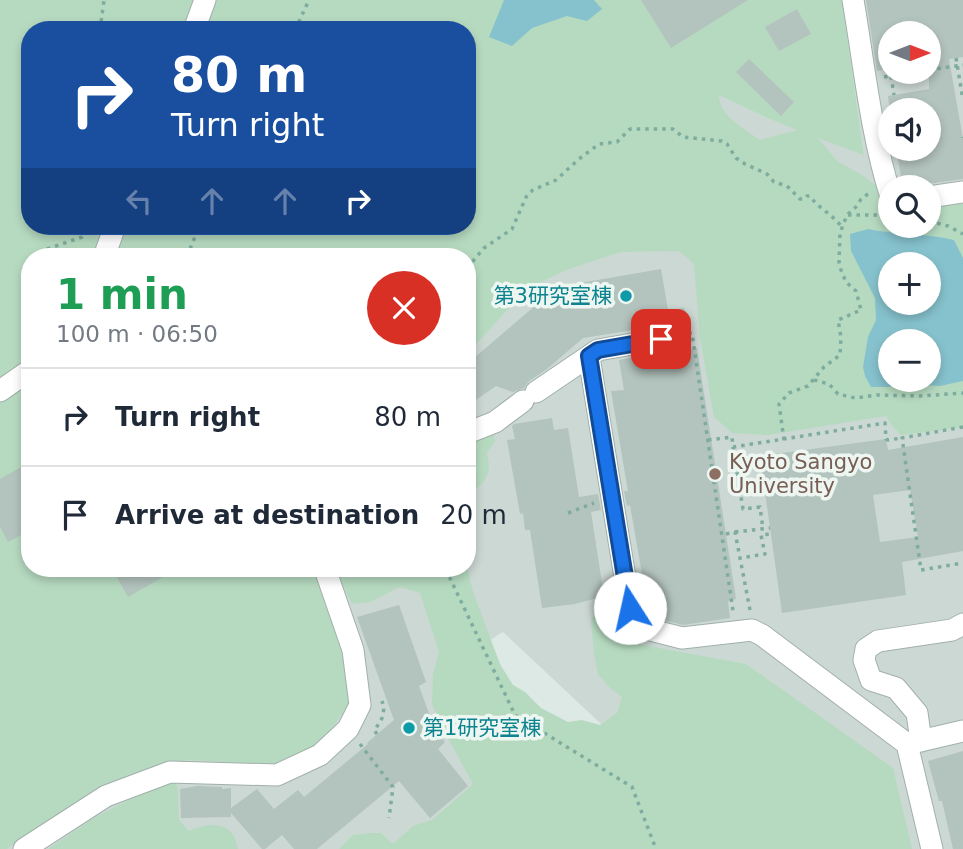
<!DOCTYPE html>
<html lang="en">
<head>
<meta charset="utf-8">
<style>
  body { margin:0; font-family:"DejaVu Sans","Noto Sans JP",sans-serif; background:#f2f2f3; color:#1f2937; height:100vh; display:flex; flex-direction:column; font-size:26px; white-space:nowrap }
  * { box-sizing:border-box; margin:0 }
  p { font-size:23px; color:#747a83 }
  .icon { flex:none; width:38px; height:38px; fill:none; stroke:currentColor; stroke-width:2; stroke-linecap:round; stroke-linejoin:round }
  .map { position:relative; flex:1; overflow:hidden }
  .panel { position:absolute; left:21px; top:248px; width:455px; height:329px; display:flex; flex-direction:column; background:#fff; border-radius:28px; box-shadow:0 4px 10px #0003 }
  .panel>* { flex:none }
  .banner { position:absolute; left:21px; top:21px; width:455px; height:214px; border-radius:28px; box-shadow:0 4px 10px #0003; background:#1a4fa0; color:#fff; overflow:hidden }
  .needle { width:46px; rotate:90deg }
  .buttons { position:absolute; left:878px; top:21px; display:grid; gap:14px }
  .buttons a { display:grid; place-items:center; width:63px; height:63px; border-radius:50%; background:#fff; box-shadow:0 4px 10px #0003; font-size:35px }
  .pin { position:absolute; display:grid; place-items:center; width:60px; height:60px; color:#fff; margin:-30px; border-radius:14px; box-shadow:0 4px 10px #0006 }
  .me { position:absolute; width:77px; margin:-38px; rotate:350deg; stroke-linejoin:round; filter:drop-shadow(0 0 5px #0008) }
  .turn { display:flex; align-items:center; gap:24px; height:147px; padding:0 35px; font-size:32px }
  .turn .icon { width:91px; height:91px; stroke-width:2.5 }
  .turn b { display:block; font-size:49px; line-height:60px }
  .lanes { display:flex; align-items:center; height:66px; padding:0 35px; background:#0003; justify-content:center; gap:35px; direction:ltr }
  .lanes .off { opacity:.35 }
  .round { display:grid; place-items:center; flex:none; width:74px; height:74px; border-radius:37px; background:#f2f2f3 }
  .headline { display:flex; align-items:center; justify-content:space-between; height:119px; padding:0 35px }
  h1 { font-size:42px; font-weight:700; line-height:52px; color:#1e9e55 }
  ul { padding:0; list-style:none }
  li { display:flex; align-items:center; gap:21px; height:98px; padding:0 35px; border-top:2px solid #e0e1e3 }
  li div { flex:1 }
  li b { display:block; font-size:26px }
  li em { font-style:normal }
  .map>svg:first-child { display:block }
</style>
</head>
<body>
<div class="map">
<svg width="963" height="849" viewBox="0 0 963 849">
  <rect width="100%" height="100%" fill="#dde9e4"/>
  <path fill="#ccd8d3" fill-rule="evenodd" d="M842 0H963V849H875L614 736 503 632 466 655 510 849H0L239 569H467V226L608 39 765 117 864 154ZM891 33H929V72H891ZM891 110H929V149H891ZM891 187H929V226H891ZM891 264H929V303H891ZM891 341H929V380H891Z"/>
  <path fill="#b6dac0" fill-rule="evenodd" d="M0 0H842L864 155 818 138 837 161 862 175 884 191 891 193V226H929V201L963 204V427L901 435 892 426 886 416 768 435 732 433 714 417 700 338 694 264 679 251 620 252 569 269 527 288 467 354V257H30V569H316L341 639 346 664 349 703 330 732 305 757 272 764 187 760 145 772 38 826 7 849H0ZM30 30H467V226H30ZM719 95 765 117 797 130 760 140C746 130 718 115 719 95ZM891 264H929V303H891ZM891 341H929V380H891Z
    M493 432 495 441 487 453C491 471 489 478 475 490V500L467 536V442Z
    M467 566 473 592 500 664 513 685 525 692 541 708 568 722 582 720 600 725 617 713 622 697 611 689 598 674 594 654 591 621 597 609 605 608 615 631 643 645 746 664 893 768 912 849H339L353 835 372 833H381L393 844 413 826 432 820 473 784 444 731 432 704 433 674 439 652 420 593 400 587 370 602 352 604 342 584 338 569H467Z
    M161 783H176L178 791 179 820 189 831C210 821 234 821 238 849H48L92 819Z"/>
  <path fill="#86c2cd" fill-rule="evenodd" d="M504 0H594L602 9 587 21 567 16 532 28 512 46 489 37Z
    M868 229C897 235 926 233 954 240L963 258V381L940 386 909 384 888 387H871L865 376 863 367 868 337 876 320 875 298 851 251 850 234ZM891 264H929V303H891ZM891 341H929V380H891Z"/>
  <path fill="#b3c3bd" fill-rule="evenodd" d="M641 0H748L671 48Z
    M866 0H963V57L949 59 963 139V179L927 184 920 187H903L896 149H929V110H890L888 96 929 89V33H891V68L877 71Z
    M797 9 811 34 779 51 765 27Z
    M749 59 794 102 781 116 736 72Z
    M661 269 668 310 684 308 691 349 697 348 736 599 728 601 730 618 683 625 663 620 661 597H646L630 505 627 506 624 491H628L611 391 624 390 619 360 663 352 669 349 673 344 674 337 671 330 665 327 659 326 583 338 547 369 529 381 524 388 513 392 496 386 467 406V364L557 287Z
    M552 418 554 430 568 428 579 497 598 494 601 510 591 512 604 596 575 604 542 608 530 530H525L523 513 520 514 507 440 515 439 512 426 514 424Z
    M963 437V551L902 562 906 595 782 613 760 456 886 439 888 450ZM910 490 918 537 880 542 873 495Z
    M30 462V530L8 542 0 527V479Z
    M112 569H177L128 597Z
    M399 605 426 682 419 686 435 730 445 742 438 749 468 786 430 818 399 781 317 849H294L282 835 265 849H262L231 813V817L181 818 180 789 197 786 222 787V789L231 788V808L257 789 274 809 298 790 304 797 368 744 367 743 394 720 357 617Z
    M963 751V849H953L942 801H939L928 761Z"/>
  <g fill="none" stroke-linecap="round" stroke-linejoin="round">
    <defs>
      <path id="minor" d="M853 0C864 64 871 135 891 197
        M194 30 205 0
        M929 197 963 192
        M104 257 115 226
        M589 357 630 608 647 629 682 638 752 630 762 635 907 744 963 731
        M0 391 30 370
        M536 392 598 350 661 339
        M467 433 495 422 523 401
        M921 741 917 713 896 688 871 680 864 660 866 649 878 641 952 630 963 624
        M907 744 932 849
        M24 849 106 796 170 772 277 775 320 755 348 729 360 705 353 650 325 569"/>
    </defs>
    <use href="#minor" stroke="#a1b0ab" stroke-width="23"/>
    <path stroke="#7eac9e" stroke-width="3.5" stroke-dasharray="3.5 5" stroke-linecap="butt" d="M100 30 104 0
      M295 30 309 0
      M956 58 963 100
      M929 70 963 65
      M891 76 894 95
      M884 77 917 72
      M963 138V137
      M848 215H882
      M929 221 948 226 963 234
      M47 249 82 237 89 226
      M188 257 192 243 201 226
      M467 268 484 248 512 229 527 195 533 190 556 180 579 159 599 144 617 142 630 129H673L683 137 722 141 727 144 736 158 745 164 767 174 774 182 787 186 800 199H804L807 196H810C818 208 832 214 841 226
      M671 313 677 312 681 329
      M680 335 692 333 733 611
      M814 380 829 384 838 394 855 398 877 395 920 396 963 393
      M963 427 902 438 921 570 963 563
      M708 440 732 437 733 447 885 423 886 439 888 440 902 438
      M784 440 779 404 789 393 808 386 824 367 840 355 841 337 838 320 861 310 856 291 846 282 841 270 839 262 840 233 847 215 857 206 861 199 868 194
      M733 447 743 509 760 507 763 529
      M568 513 594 503
      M735 532 770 528
      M726 534 735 532 740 558
      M448 569V574L515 715 632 787 656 849
      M750 610 740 558 765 554 761 535 771 534
      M377 734 374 730C382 721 386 713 382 701
      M360 744 393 787 389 818"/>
    <use href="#minor" stroke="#fff" stroke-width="21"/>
  </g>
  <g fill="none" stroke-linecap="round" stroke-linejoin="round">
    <defs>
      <path id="route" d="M630 608 589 356 598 350 661 339"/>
    </defs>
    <use href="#route" stroke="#114b97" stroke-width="18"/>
    <use href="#route" stroke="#1a73e8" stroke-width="12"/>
  </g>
  <g fill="#0f9aa8" stroke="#edf6f1" stroke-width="2.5">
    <circle cx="626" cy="296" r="7"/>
    <circle cx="409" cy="728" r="7"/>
  </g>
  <circle fill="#8d6e63" stroke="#edf6f1" stroke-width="2.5" cx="715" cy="474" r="7"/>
  <g text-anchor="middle" stroke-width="7" stroke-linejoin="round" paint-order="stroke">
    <g font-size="21" fill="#0d838f" stroke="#edf6f1" text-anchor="end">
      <text x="612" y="303">第3研究室棟</text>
      <text x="423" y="735" text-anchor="start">第1研究室棟</text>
    </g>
    <g font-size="21" fill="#785e54" stroke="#edf6f1" text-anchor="start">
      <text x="729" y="469">Kyoto Sangyo<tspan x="729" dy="24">University</tspan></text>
    </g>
  </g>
</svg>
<div class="buttons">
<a><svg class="needle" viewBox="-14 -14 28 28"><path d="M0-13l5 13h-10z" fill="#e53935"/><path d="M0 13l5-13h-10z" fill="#747a83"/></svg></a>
<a><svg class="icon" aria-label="sound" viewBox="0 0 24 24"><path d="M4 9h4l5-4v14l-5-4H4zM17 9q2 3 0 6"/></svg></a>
<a><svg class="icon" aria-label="search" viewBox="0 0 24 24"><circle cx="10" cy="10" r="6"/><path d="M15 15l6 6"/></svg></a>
<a>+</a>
<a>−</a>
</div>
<div class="pin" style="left:661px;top:339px;background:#d93025"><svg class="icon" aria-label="arrive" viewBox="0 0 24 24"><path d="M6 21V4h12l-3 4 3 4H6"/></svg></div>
<svg class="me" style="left:630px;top:608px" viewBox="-20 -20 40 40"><circle r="19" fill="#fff"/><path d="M0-13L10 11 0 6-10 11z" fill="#1a73e8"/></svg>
<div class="banner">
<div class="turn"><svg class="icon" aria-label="right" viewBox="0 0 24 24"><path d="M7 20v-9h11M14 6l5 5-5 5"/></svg><div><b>80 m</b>Turn right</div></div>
<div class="lanes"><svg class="icon off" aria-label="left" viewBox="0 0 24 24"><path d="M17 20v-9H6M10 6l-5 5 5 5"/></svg><svg class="icon off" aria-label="ahead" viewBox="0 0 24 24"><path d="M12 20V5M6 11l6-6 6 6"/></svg><svg class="icon off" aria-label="ahead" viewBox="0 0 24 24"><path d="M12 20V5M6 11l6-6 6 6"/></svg><svg class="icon" aria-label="right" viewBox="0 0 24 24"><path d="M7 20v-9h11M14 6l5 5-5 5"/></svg></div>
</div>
<section class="panel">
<div class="headline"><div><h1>1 min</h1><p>100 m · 06:50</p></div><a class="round" style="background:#d93025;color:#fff"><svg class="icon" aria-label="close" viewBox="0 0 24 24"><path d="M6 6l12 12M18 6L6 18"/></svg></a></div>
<ul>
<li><svg class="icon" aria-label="right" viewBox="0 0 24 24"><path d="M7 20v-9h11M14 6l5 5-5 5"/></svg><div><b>Turn right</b></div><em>80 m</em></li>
<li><svg class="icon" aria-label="arrive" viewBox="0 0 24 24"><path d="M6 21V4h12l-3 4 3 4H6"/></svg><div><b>Arrive at destination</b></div><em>20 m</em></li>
</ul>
</section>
</div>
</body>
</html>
